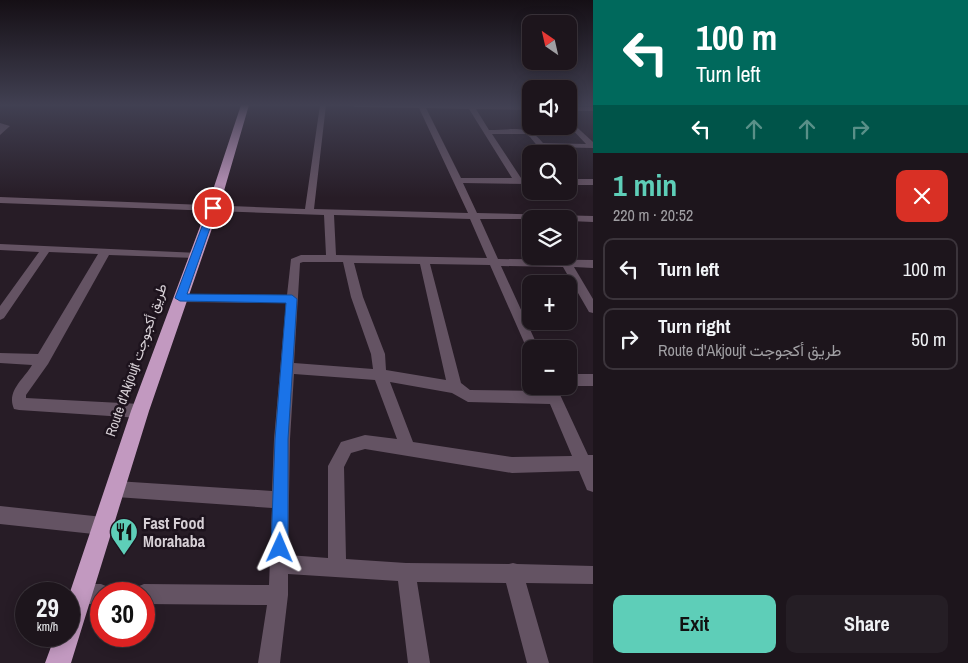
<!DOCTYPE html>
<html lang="en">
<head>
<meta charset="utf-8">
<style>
  body { margin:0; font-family:"Archivo Narrow",Vazirmatn,sans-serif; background:#251e25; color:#f1f3f6; height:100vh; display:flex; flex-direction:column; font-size:19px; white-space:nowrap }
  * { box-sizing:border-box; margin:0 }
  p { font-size:16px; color:#a09fa3 }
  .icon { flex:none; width:28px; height:28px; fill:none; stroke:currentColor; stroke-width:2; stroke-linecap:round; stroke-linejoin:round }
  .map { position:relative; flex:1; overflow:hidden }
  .details { display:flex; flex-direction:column; background:#1d151c; width:375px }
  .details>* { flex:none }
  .hud { background:#00695c; color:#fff; overflow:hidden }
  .needle { width:32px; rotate:326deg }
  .tools { position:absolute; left:522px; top:15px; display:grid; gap:10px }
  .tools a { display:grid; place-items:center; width:55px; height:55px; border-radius:10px; background:#1d151c; box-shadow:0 2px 12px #0003,0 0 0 1px #3b343b; font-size:25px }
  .speed { position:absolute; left:15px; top:582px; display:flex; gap:10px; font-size:25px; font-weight:700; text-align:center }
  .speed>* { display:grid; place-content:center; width:65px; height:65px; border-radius:50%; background:#1d151c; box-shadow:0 2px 12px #0003,0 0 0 1px #3b343b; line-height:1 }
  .speed small { font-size:12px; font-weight:400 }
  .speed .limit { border:8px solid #d22; background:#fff; color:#111 }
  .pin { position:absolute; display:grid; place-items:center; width:42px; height:42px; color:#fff; margin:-21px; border:2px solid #fff; border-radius:50%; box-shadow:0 1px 5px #0007 }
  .me { position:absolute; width:55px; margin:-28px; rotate:1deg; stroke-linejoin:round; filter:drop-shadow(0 0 4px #0008) }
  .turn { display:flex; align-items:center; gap:18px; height:105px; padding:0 20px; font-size:22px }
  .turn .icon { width:65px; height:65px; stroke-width:2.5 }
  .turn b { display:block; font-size:35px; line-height:42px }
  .lanes { display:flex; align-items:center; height:48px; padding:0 20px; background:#0003; justify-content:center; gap:25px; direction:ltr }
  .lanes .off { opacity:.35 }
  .round { display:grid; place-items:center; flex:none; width:52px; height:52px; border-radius:10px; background:#251e25 }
  .overview { display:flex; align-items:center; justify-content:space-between; height:85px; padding:0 20px }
  h1 { font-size:30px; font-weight:800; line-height:38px; color:#5eceb8 }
  .action { display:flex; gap:10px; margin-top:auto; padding:10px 20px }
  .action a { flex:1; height:58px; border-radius:10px; background:#5eceb8; color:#111; font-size:20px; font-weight:800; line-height:58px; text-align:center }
  .action a+a { background:#251e25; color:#f1f3f6 }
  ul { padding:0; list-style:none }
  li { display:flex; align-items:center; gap:15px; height:62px; margin:0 10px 8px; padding:0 10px; border:2px solid #3b343b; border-radius:10px }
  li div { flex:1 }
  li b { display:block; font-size:19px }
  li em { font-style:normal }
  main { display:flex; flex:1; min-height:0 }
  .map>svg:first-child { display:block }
</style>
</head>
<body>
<main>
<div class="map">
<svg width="593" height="663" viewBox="0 0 593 663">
  <rect width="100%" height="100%" fill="#271c26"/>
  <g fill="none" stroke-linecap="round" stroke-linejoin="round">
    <path fill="#645363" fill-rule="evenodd" d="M320 105H326L314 209 468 213 419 108 355 107 352 105 531 106V110L476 109 489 130C512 130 528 124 543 143L586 144 569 126V120L593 142V148L547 147 552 154H544L530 137 526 134H492L521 178H531V184L463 183 477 213 593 216V222L569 221V219H480L498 259 593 260V268L574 267 593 299V313L589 312 563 267 501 266 539 349H531V354L527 349 490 265 430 264 461 383 470 390 544 391 542 386H556L588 455H593V492L587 490 579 471 512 473 365 449 351 453 344 467 346 559 406 563 509 564 513 563 517 564 593 566V584L526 583 549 663H527L506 583 417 582 430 663H408L398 581 288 574V595L280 663H258L267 605 144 604V594H134L137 587 144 584 269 585 272 508 116 497 110 495 108 489 110 483 116 481 272 491 274 439 286 303 180 302 174 298 180 294 287 295 291 259 301 255H326L324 215 0 203V197L305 209ZM426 108 469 109 512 178H461ZM334 215 470 219 487 258 336 255ZM303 262H343L351 297 371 354 373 369 294 363 300 263ZM354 263 420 264 446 380 386 370 385 354 363 297ZM294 374 375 380 397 439 365 435 341 442 328 466V558L288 555 290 439ZM390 382 452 393 468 402 550 404 572 456 512 457 413 442Z
      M569 107H593V111H569Z
      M0 123 10 126 0 135Z
      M569 179H593V185H569Z
      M0 244 199 253 200 255 195 258 109 255 48 364 26 395V398L140 404 145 406 147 411 145 416 140 418 19 410 14 409C6 391 24 379 32 365L0 363V353L38 354 98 254 49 252 4 318 0 320V306L39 252 0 250Z
      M569 374H593V386H569Z
      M0 506 103 517 109 520 112 526 109 532 103 535 0 524Z
      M81 584H101L108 587 111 594H101V604H81L74 601 71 594 74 587Z"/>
    <path fill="#c299c0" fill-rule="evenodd" d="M241 105H249L219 208 149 411 71 663H45L55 636H69V595L131 411 207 208Z"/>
  </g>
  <linearGradient id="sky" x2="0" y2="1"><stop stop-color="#150f15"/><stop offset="0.53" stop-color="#414052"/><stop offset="1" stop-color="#414052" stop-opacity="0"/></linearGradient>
  <rect width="593" height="198" fill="url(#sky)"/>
  <path fill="#1a73e8" stroke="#114b97" d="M213 205 217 208 187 294 292 295 297 299 288 439V548L285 554 280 556 274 554 271 548 275 439 286 303 180 301 175 298 209 208Z"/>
  <defs>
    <symbol id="restaurant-pin" viewBox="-11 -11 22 30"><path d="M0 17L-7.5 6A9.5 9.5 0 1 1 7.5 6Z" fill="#5eceb8" stroke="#1d131d"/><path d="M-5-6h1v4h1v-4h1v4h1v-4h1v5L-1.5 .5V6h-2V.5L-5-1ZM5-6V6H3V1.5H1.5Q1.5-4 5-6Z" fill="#111"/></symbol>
  </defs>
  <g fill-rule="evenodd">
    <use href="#restaurant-pin" x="108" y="516" width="32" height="43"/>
  </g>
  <g text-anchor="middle" stroke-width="5" stroke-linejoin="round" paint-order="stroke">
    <g font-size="14" fill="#d7d0d6" stroke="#1d131d">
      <text transform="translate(136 360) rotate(-71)" y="5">Route d'Akjoujt طريق أكجوجت</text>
    </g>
    <g font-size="16" font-weight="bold" fill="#d7d0d6" stroke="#1d131d" text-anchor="start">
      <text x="143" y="529">Fast Food<tspan x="143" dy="18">Morahaba</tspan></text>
    </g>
  </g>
</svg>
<div class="tools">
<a><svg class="needle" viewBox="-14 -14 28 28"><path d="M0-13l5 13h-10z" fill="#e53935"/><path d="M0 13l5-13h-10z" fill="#a09fa3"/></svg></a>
<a><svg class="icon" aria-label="sound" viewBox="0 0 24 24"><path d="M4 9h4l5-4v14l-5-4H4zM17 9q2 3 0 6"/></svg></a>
<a><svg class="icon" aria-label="search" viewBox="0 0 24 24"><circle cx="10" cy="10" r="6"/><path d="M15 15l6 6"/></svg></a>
<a><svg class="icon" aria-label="layers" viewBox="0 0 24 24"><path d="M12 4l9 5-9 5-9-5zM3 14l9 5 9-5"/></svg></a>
<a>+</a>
<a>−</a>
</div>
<div class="speed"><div>29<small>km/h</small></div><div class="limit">30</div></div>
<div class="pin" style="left:213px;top:208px;background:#d93025"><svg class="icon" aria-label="arrive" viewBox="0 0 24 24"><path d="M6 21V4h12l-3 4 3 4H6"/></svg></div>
<svg class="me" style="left:280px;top:548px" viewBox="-20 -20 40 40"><path d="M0-17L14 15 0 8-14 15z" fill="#1a73e8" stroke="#fff" stroke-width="4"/></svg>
</div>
<section class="details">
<div class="hud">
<div class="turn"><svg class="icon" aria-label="left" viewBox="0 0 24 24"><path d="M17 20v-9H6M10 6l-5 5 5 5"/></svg><div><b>100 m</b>Turn left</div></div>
<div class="lanes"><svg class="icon" aria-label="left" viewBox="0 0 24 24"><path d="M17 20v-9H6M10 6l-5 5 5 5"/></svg><svg class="icon off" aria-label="ahead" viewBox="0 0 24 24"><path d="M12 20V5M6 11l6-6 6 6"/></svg><svg class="icon off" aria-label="ahead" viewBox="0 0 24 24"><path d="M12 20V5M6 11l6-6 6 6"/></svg><svg class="icon off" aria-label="right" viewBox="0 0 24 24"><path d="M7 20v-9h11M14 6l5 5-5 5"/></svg></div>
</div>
<div class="overview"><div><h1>1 min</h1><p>220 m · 20:52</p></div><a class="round" style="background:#d93025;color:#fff"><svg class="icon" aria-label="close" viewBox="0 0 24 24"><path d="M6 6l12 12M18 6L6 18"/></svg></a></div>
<ul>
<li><svg class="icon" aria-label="left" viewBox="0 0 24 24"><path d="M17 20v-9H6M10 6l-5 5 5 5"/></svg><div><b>Turn left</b></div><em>100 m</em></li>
<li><svg class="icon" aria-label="right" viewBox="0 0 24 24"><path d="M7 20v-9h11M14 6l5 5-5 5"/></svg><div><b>Turn right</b><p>Route d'Akjoujt طريق أكجوجت</p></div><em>50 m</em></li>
</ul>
<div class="action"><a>Exit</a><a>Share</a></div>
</section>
</main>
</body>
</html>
